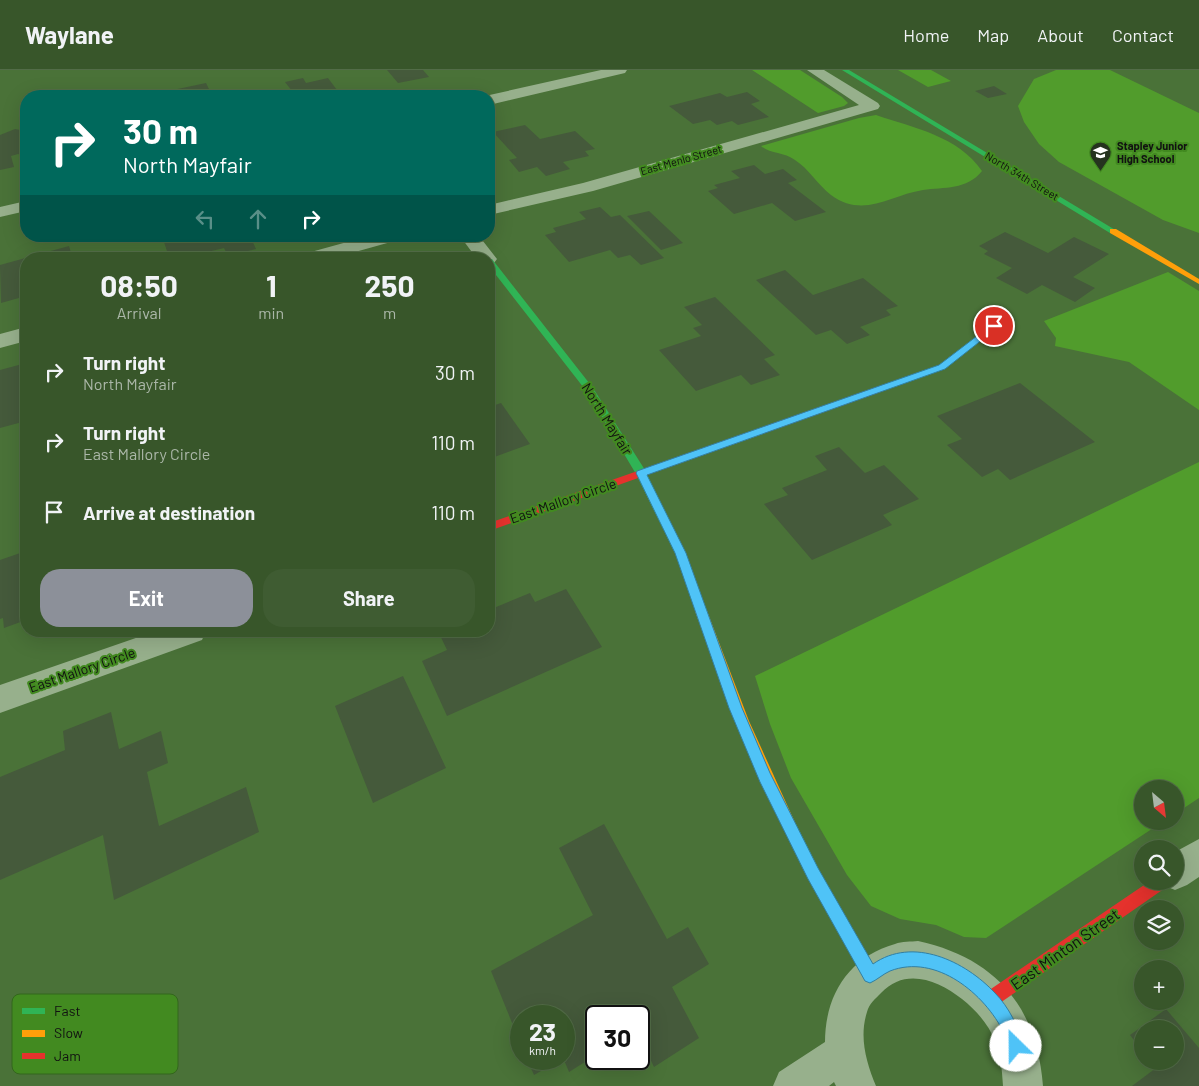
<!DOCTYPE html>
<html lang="en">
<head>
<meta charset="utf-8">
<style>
  body { margin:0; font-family:Barlow,sans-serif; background:#3f5c32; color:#f1f3f6; height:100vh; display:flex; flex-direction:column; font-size:19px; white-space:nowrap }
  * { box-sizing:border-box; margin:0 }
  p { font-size:16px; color:#abb7a8 }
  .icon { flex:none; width:28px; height:28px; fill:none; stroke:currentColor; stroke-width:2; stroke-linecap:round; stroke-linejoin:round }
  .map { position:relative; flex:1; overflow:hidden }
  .side { position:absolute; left:20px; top:182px; width:475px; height:385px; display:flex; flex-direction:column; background:#38562a; border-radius:20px; box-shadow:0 5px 20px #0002,0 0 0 1px #526c47 }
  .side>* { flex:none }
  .banner { position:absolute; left:20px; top:20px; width:475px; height:152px; border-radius:20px; box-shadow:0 5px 20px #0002,0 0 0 1px #526c47; background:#00695c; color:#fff; overflow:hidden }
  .needle { width:32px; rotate:152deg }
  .buttons { position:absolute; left:1134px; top:710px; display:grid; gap:10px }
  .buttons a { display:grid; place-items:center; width:50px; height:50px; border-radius:50%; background:#38562a; box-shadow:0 5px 20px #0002,0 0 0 1px #526c47; font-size:25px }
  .speed { position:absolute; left:510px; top:935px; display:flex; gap:10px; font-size:25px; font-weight:700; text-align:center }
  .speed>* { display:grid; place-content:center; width:65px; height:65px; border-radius:50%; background:#38562a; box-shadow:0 5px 20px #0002,0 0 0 1px #526c47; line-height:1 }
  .speed small { font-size:12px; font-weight:400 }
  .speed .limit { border:2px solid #111; border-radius:8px; background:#fff; color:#111 }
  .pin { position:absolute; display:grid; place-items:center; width:42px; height:42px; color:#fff; margin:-21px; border:2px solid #fff; border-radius:50%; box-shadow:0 1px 5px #0007 }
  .me { position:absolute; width:55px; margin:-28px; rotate:337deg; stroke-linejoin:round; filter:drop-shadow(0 0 4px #0008) }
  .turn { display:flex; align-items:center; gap:18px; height:105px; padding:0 20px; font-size:22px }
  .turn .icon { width:65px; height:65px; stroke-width:2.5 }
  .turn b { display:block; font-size:35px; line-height:42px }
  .lanes { display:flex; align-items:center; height:48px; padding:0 20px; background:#0003; justify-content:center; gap:25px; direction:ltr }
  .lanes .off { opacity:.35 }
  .eta { display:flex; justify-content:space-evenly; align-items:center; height:85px; text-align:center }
  .eta b { font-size:30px; font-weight:700; line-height:35px }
  .action { display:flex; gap:10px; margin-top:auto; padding:10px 20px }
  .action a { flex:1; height:58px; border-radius:20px; background:#8c9099; color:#fff; font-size:20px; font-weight:700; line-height:58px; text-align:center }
  .action a+a { background:#3f5c32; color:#f1f3f6 }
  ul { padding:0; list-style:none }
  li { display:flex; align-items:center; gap:15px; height:70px; padding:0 20px }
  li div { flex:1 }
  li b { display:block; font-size:19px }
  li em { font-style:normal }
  header { display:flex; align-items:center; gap:30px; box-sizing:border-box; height:70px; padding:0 25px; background:#38562a; border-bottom:1px solid #526c47 }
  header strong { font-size:24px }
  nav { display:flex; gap:28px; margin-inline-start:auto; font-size:18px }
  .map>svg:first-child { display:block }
</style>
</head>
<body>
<header>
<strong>Waylane</strong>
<nav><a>Home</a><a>Map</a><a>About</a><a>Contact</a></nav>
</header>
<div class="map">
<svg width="1199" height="1016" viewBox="0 0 1199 1016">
  <rect width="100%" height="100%" fill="#4a7238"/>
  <path fill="#519c2c" d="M752 0H800L842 27 848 33 844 36 818 43Z
    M898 0H931L951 11 928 17Z
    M1056 0H1110L1199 43V163L1163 150 1059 92 1039 74 1024 52 1018 36 1034 9Z
    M876 45C914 58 958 66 982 101 967 120 944 117 923 120 890 125 864 149 831 125 818 115 809 99 795 90 784 82 770 84 761 76L859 48Z
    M1168 202 1199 221V340L1129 292 1055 276 1056 268 1044 251Z
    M1199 392V728L1175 744V719H1142V751H1164L986 868 964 867 936 855 900 849 871 836 847 805 791 708 770 654 755 606Z"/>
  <path fill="#455a3b" d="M387 0H423L429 7 398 13Z
    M303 8 306 13 328 8 340 24 331 26H274L292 21 285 12Z
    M206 13 212 25 239 19 243 26H171L168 21Z
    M994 16 1007 24 988 28 975 21Z
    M747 22 760 31 751 34 769 47 738 55 732 51 717 55 710 50 693 54 669 36 720 23 727 27Z
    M525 55 540 69 575 61 595 79 585 81 589 86 563 92 570 99 546 106 537 97 519 102 509 90 517 88 493 62Z
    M15 59 26 61V86L18 84 11 86 14 97 0 100V65Z
    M754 95 765 104 783 99 797 110 788 113 826 142 795 151 772 133 734 144 708 121 718 118 714 115 740 108 731 101Z
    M600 137 611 147 620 145 664 188 641 195 630 185 618 188 610 180 569 192 545 165 556 162 553 158 586 149 579 142Z
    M649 141 683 173 661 180 627 146Z
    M1005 162 1048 183 1074 167 1109 184 1073 207 1095 218 1075 232 1042 215 1027 224 996 208 1012 198 984 184 988 181 979 176Z
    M162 166H250L256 179 228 186 224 178 187 187 186 183 169 187Z
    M69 176 73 189H26V226L1 233 0 195Z
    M785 200 813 225 863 208 898 236 886 240 891 245 860 257 870 265 847 274 831 260 816 265 756 210Z
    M715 227 775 285 764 289 780 305 751 315 741 305 696 321 659 280 701 266 693 258 702 255 684 237Z
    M26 293V351L0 358V300Z
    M1020 313 1095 372 1010 410 998 399 982 407 947 375 962 369 937 346Z
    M501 333 530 374 489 389V337Z
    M839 377 865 403 884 395 919 429 883 445 892 455 812 490 764 434 788 425 782 418 827 400 815 386Z
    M26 481V550L4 558 3 548 0 549V490Z
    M566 519 602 577 447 646 422 591 447 580 438 561H489V540L530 523 535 532Z
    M403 606 446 698 373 733 335 636Z
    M111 642 119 679 161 661 168 693 147 702 159 756 246 717 259 762 114 830 103 765 0 810V707L65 680 63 661Z
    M604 754 667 869 688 857 709 894 672 917 699 968 654 997 639 965V946H596V985L569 1002 564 990V946H521V975L491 901 593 845 559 778Z
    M1166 939 1199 978V1016H1132L1156 998 1151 991H1175V959H1142V981L1130 965Z
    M527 989H562L534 1005Z"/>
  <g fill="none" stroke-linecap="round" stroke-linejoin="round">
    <path fill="#97b08c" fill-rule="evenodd" d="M601 0H627L625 3 489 35V26H485Z
      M807 0H824L878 33 880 36 878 39 593 121 489 145V135L583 113 859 35Z
      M26 131V141L0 147V137Z
      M369 166H400L398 170 330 189H297L300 185Z
      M460 166H479L497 189 494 193 489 194V189H477Z
      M26 257V271L0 278V264Z
      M156 561H206L202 570 0 643V615Z
      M1199 769V807L1187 815 1175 820 1163 815 1161 811H1175V782Z
      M918 871C996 888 1037 937 1043 1016H1003C1002 1001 1001 984 995 971 989 955 976 940 962 929 938 910 905 897 881 923 875 929 869 934 867 942 859 967 866 992 876 1016H836L834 1012 829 1016H773L779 1002 825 972C825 925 849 887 895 874 902 871 911 872 918 871Z"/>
    <path fill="#30b455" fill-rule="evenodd" d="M842 0H849L1117 161 1110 163Z
      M488 189H492L593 318 645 400 685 483 707 541 705 544H697L675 483 636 404 587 322 489 196Z
      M994 253 997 254V258L945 299 883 321H877L875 319 877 317 939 295Z
      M791 752 796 754 818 798 875 900 878 905 875 910 870 913 865 910 808 808 784 759 786 754Z"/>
    <path fill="#ff9f0a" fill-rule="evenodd" d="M1110 159H1116L1199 209V214L1110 163Z
      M701 536 705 538 707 541 749 651 798 759 796 764 791 766 786 764C752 691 723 617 695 541L697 538Z"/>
    <path fill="#e5322d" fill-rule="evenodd" d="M880 316 885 319 883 321 489 461V453Z
      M1150 811H1170L1168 816 997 935 991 937 985 935 983 929 985 923Z"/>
  </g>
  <path fill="#4fc3f7" stroke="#337fa1" d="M994 253 997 254V258L945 299 647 405 686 483 742 638 770 703 818 798 873 894C913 866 965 891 995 923 1009 937 1018 957 1025 976L1022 982 1016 984 1011 982C1008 976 1007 969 1004 963 985 924 936 883 890 901 883 904 877 910 870 913L865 911 808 809 760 712 729 638 675 483 636 403 637 401 939 295Z"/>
  <defs>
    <symbol id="school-pin" viewBox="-11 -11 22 30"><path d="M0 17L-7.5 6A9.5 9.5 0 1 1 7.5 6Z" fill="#25331f" stroke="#428a20"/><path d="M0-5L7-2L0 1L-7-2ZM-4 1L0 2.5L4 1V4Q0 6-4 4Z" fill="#fff"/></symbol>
  </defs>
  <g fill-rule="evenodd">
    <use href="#school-pin" x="1088" y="70" width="25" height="34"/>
  </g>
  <g text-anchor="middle" stroke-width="4" stroke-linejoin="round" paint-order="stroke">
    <g font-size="11" font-weight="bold" fill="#111" stroke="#428a20" text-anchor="start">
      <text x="1117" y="80">Stapley Junior<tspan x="1117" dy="13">High School</tspan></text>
    </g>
    <g font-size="11" fill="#111" stroke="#428a20">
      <text transform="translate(681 90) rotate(-16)" y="4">East Menlo Street</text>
      <text transform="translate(1022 106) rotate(31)" y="4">North 34th Street</text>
    </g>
    <g font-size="14" fill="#111" stroke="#428a20">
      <text transform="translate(607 349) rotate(58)" y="5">North Mayfair</text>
      <text transform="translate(563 431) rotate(-19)" y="5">East Mallory Circle</text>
      <text transform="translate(82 600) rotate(-19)" y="5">East Mallory Circle</text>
    </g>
    <g font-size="16" fill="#111" stroke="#428a20">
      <text transform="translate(1065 879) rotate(-35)" y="6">East Minton Street</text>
    </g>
  </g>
  <rect x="12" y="924" width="166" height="80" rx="8" fill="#428a20" stroke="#33661c" stroke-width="1"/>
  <rect x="22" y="938" width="23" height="6" fill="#30b455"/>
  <rect x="22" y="960" width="23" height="7" fill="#ff9f0a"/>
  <rect x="22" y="983" width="23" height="6" fill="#e5322d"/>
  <g font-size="14" fill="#111">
    <text x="54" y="946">Fast</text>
    <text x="54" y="968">Slow</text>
    <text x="54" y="991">Jam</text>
  </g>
</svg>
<div class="buttons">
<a><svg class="needle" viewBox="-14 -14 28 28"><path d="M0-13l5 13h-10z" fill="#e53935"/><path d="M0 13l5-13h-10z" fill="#abb7a8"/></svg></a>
<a><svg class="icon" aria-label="search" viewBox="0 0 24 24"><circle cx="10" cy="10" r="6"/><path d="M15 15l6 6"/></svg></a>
<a><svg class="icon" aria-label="layers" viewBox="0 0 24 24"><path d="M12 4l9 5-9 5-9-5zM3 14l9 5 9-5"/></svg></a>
<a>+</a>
<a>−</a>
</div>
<div class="speed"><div>23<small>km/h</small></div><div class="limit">30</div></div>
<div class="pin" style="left:994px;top:256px;background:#d93025"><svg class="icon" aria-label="arrive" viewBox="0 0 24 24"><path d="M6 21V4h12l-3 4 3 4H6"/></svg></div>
<svg class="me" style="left:1016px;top:976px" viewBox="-20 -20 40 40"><circle r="19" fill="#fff"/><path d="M0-13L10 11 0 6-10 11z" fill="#4fc3f7"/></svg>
<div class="banner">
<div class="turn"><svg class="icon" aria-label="right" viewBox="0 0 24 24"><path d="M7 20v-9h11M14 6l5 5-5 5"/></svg><div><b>30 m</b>North Mayfair</div></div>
<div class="lanes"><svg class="icon off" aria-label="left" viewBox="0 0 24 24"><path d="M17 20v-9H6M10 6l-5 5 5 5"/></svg><svg class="icon off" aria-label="ahead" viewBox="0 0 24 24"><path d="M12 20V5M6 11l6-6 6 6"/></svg><svg class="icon" aria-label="right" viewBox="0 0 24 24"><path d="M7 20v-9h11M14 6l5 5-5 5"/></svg></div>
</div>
<section class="side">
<div class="eta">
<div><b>08:50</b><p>Arrival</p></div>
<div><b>1</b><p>min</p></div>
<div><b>250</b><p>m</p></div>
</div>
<ul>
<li><svg class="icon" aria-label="right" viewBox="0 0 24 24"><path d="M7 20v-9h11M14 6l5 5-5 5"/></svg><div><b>Turn right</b><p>North Mayfair</p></div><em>30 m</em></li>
<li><svg class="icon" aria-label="right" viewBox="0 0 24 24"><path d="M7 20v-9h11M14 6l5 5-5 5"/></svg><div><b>Turn right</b><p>East Mallory Circle</p></div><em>110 m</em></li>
<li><svg class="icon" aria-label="arrive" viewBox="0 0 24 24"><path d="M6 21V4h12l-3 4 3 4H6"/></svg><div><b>Arrive at destination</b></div><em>110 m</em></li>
</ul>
<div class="action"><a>Exit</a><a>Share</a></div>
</section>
</div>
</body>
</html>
